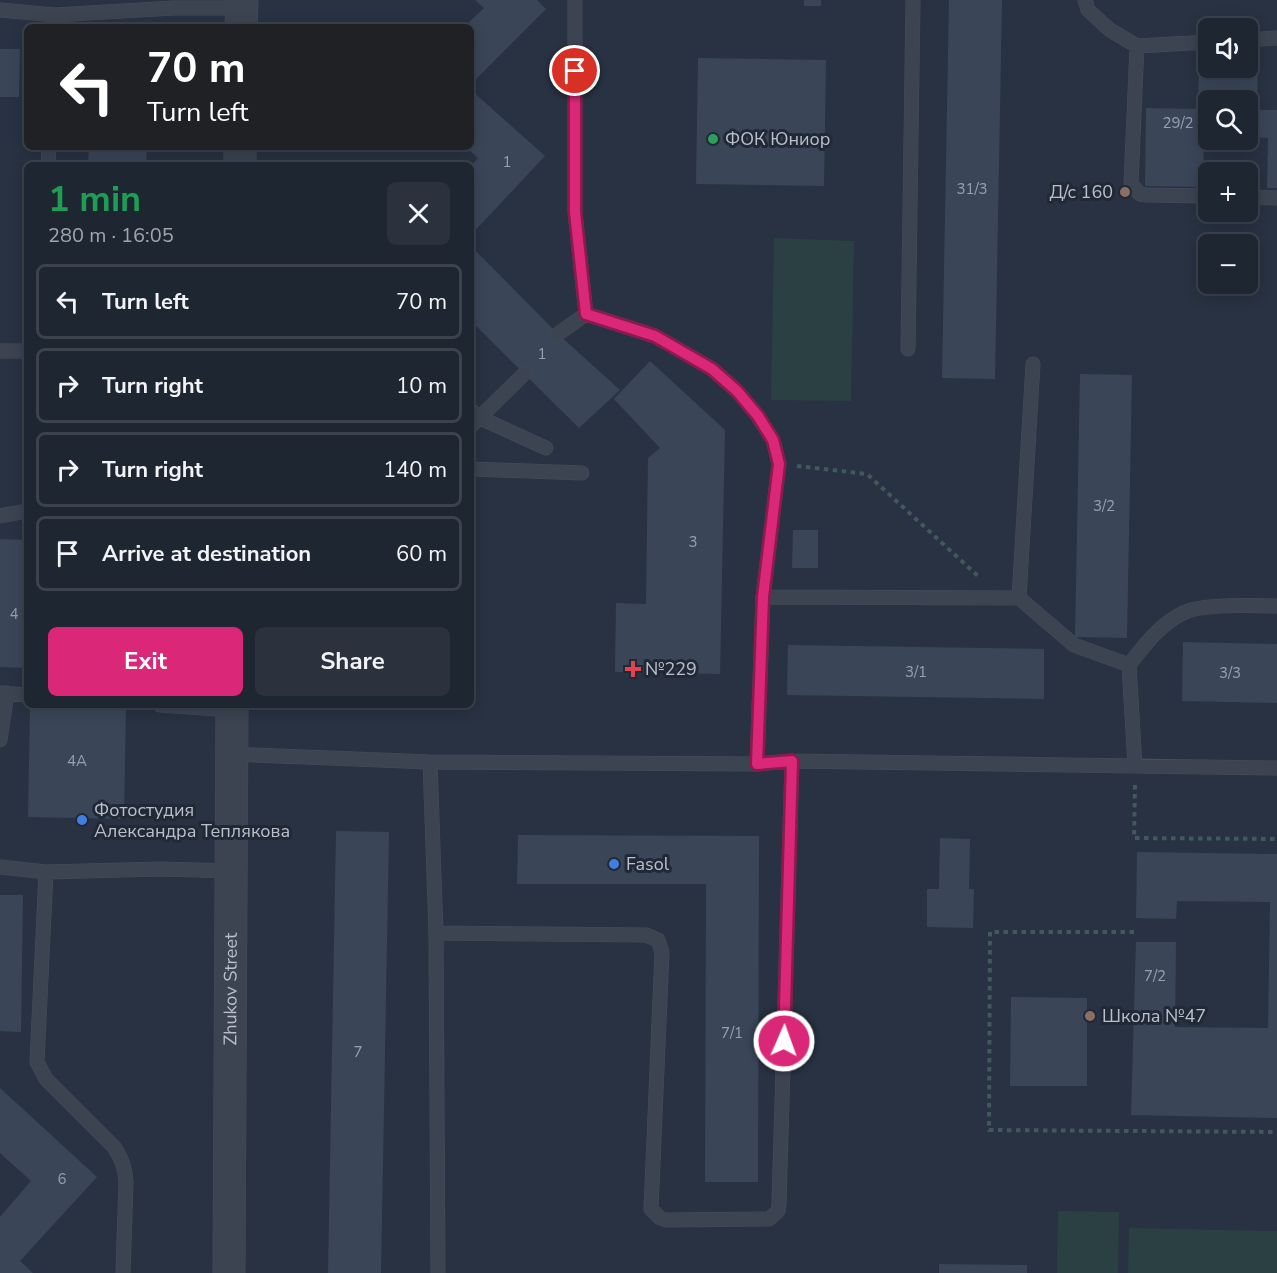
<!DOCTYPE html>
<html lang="en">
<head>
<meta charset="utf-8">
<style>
  body { margin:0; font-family:"Nunito Sans",sans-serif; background:#2b323e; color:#f1f3f6; height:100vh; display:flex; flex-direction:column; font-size:22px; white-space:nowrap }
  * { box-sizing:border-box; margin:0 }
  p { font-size:20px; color:#a1a5ac }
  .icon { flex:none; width:33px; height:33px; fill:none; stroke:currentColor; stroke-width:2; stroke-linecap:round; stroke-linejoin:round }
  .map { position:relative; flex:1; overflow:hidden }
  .details { position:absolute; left:24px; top:162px; width:450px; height:546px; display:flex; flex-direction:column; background:#1e2632; border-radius:9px; box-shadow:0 3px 15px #0003,0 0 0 2px #3c434d }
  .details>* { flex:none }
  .banner { position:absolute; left:24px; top:24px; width:450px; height:126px; border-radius:9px; box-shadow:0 3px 15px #0003,0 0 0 2px #3c434d; background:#202124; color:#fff; overflow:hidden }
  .fabs { position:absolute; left:1198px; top:18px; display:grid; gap:12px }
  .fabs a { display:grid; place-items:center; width:60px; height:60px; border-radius:9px; background:#1e2632; box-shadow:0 3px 15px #0003,0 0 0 2px #3c434d; font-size:30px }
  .pin { position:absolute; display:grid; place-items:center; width:51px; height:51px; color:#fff; margin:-26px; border:3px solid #fff; border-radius:50%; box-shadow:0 2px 6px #0007 }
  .me { position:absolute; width:66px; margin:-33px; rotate:2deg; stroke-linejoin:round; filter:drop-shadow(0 0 4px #0008) }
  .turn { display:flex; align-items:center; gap:21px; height:126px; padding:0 24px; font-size:27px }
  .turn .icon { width:78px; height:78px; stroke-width:2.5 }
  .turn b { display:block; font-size:42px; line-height:51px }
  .round { display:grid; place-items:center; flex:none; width:63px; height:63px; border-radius:9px; background:#2b323e }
  .summary { display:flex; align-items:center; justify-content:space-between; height:102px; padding:0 24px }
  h1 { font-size:36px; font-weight:700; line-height:45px; color:#1e9e55 }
  .button { display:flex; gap:12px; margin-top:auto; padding:12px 24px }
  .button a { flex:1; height:69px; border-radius:9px; background:#db2777; color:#fff; font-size:24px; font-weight:700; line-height:69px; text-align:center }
  .button a+a { background:#2b323e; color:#f1f3f6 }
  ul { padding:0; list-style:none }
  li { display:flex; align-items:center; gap:18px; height:75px; margin:0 12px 9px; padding:0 12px; border:3px solid #3c434d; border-radius:9px }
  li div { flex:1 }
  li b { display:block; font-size:22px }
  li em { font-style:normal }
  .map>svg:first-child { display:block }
</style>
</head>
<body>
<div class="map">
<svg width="1277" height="1273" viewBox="0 0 1277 1273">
  <rect width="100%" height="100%" fill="#283242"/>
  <path fill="#2a4043" d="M774 238 854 241 851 401 771 400Z
    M1058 1211 1119 1212 1118 1273H1057Z
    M1129 1228 1277 1231V1273H1128Z"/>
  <path fill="#3a4658" d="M475 0H537L546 9 471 84V27H464L484 8Z
    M804 0H821V6H804Z
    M949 0H1002L995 379 942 378Z
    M0 49H20L19 97H0Z
    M698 58 826 60 824 186 696 184Z
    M1199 60 1209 61V68H1248V61H1258L1257 110H1277V188H1267L1268 138 1248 137V100H1209V137H1204L1203 187 1145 186 1146 108 1198 109Z
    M471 90 545 156 471 235V166L478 158 466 147H471Z
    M89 147H147L146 165H88Z
    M471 246 558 334 620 390 579 428 471 321Z
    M650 361 725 430 720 674 615 672 616 603 646 604 648 458 660 448 614 399Z
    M1080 374 1132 375 1127 638 1075 637Z
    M793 530H818V568H792Z
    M0 539 27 540V668L0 667Z
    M1183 642 1277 644V703L1182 701Z
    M788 645 1044 649V699L787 695Z
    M30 705H126L124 819 28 817Z
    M336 831 389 832 381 1273H328Z
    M518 835 759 836 758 1182H705L706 884H517Z
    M940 838 970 839 969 889H974L973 928 927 927V889H939Z
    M1137 852 1277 854V1118L1131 1115 1136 942H1176L1175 1027 1268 1028 1270 902 1177 901 1176 919 1136 918Z
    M0 895H23L21 1032 0 1031Z
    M1011 997 1087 998V1086H1010Z
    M0 1088 97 1177 20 1261 33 1273H0V1217L31 1181 0 1153Z
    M939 1264 1027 1265V1273H939Z"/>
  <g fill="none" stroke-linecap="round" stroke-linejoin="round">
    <defs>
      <path id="service" d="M575 0V212L586 314
        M1085 0 1088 10 1110 30 1137 46 1209 42
        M0 10 55 15
        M55 27V15L173 8H242
        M1248 40 1277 38
        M1137 46 1131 184 1140 194 1146 195 1209 196
        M48 165 49 147
        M1248 197 1277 198
        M558 334 586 314 655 336 712 369 737 391 757 415 773 440 779 464 763 597 757 764
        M908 349 913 0
        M0 351H27
        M471 410 478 417 546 448
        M471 426 524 374
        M471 469 582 473
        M0 516 27 511
        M763 597 1019 598 1033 364
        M1019 598 1074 645 1129 665
        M0 693 27 695
        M160 705 232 710
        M0 740 7 693
        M232 754 430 762 757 764 792 761 1277 768
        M430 762 436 933 438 1273
        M1135 766 1129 665C1144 646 1160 624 1183 613 1203 603 1253 606 1277 606
        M0 867 46 872 161 869 231 871
        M46 872 37 1062 46 1079 114 1147C122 1159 125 1168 126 1182L123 1273
        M436 933 646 935 658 940 662 952 651 1209 660 1218 666 1220 769 1219 778 1211 779 1204 792 761"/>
      <g id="tertiary">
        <path d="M241 27 242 0"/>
        <path d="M240 165V147"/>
        <path id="s1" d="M229 1273 232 705"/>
      </g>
    </defs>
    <use href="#service" stroke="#464d5b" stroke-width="15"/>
    <use href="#tertiary" stroke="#464d5b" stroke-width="33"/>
    <path stroke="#43585b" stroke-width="4" stroke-dasharray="4.5 4.5" stroke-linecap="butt" d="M797 466 867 474 979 577
      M1135 785 1134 838 1277 839
      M1134 932H990L989 1130 1277 1132"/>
    <use href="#service" stroke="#3c4452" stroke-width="14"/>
    <use href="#tertiary" stroke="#3c4452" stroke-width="32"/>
  </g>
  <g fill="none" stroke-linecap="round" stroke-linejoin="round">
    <defs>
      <path id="route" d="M575 71V212L586 314 655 336 712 369 737 391 758 416 773 440 779 464 763 597 757 764 792 761 784 1041"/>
    </defs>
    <use href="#route" stroke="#8e194d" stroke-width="15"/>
    <use href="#route" stroke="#db2777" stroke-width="10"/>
  </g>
  <circle fill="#2e9e5b" stroke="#212937" stroke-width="2" cx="713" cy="139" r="6"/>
  <g fill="#8d6e63" stroke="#212937" stroke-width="2">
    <circle cx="1125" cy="192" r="6"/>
    <circle cx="1090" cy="1016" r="6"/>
  </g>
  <path fill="#e0444e" stroke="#212937" stroke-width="2" d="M630 660h6v6h6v6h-6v6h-6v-6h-6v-6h6z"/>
  <g fill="#3f7fe0" stroke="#212937" stroke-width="2">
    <circle cx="82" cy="820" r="6"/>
    <circle cx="614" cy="864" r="6"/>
  </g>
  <g text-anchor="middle" stroke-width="6" stroke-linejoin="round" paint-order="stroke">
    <g font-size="15" fill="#97a0ad">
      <text x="1178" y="128">29/2</text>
      <text x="507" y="167">1</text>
      <text x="972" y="194">31/3</text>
      <text x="542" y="359">1</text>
      <text x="1104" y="511">3/2</text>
      <text x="693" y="547">3</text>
      <text x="14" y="619">4</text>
      <text x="916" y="677">3/1</text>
      <text x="1230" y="678">3/3</text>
      <text x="77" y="766">4А</text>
      <text x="1155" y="981">7/2</text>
      <text x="732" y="1038">7/1</text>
      <text x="358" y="1057">7</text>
      <text x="62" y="1184">6</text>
    </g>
    <g font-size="18" fill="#b9c0cc" stroke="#212937" text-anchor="start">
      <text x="725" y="145">ФОК Юниор</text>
      <text x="1113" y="198" text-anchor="end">Д/с 160</text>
      <text x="645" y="675">№229</text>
      <text x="94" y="816">Фотостудия<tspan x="94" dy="21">Александра Теплякова</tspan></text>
      <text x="626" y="870">Fasol</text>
      <text x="1102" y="1022">Школа №47</text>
    </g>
    <g font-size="18" fill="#b9c0cc" stroke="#212937">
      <text dy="6" stroke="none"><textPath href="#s1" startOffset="284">Zhukov Street</textPath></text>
    </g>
  </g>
</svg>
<div class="fabs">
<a><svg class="icon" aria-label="sound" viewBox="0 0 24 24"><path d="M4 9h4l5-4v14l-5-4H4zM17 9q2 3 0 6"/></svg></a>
<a><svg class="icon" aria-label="search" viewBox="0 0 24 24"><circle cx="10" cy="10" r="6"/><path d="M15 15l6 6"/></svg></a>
<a>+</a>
<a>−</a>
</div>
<div class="pin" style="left:575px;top:71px;background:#d93025"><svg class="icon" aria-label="arrive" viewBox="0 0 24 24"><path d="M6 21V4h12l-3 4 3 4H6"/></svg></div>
<svg class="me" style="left:784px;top:1041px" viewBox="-20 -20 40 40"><circle r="17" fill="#db2777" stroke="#fff" stroke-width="3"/><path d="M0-11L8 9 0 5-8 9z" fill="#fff"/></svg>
<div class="banner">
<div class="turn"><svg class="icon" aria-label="left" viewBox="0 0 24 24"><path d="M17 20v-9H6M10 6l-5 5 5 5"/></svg><div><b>70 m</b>Turn left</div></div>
</div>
<section class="details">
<div class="summary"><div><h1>1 min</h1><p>280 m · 16:05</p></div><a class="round"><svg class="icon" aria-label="close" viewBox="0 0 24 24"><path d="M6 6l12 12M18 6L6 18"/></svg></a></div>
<ul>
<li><svg class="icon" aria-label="left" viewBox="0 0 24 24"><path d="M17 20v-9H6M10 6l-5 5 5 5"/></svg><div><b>Turn left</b></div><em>70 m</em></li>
<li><svg class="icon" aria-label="right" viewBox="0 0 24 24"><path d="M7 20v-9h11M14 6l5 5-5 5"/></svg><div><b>Turn right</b></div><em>10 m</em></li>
<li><svg class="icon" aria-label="right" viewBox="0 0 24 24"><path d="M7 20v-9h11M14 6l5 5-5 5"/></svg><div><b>Turn right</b></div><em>140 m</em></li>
<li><svg class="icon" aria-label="arrive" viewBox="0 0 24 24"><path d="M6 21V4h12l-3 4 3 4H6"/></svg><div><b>Arrive at destination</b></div><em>60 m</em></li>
</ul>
<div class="button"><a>Exit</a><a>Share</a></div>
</section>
</div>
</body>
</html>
